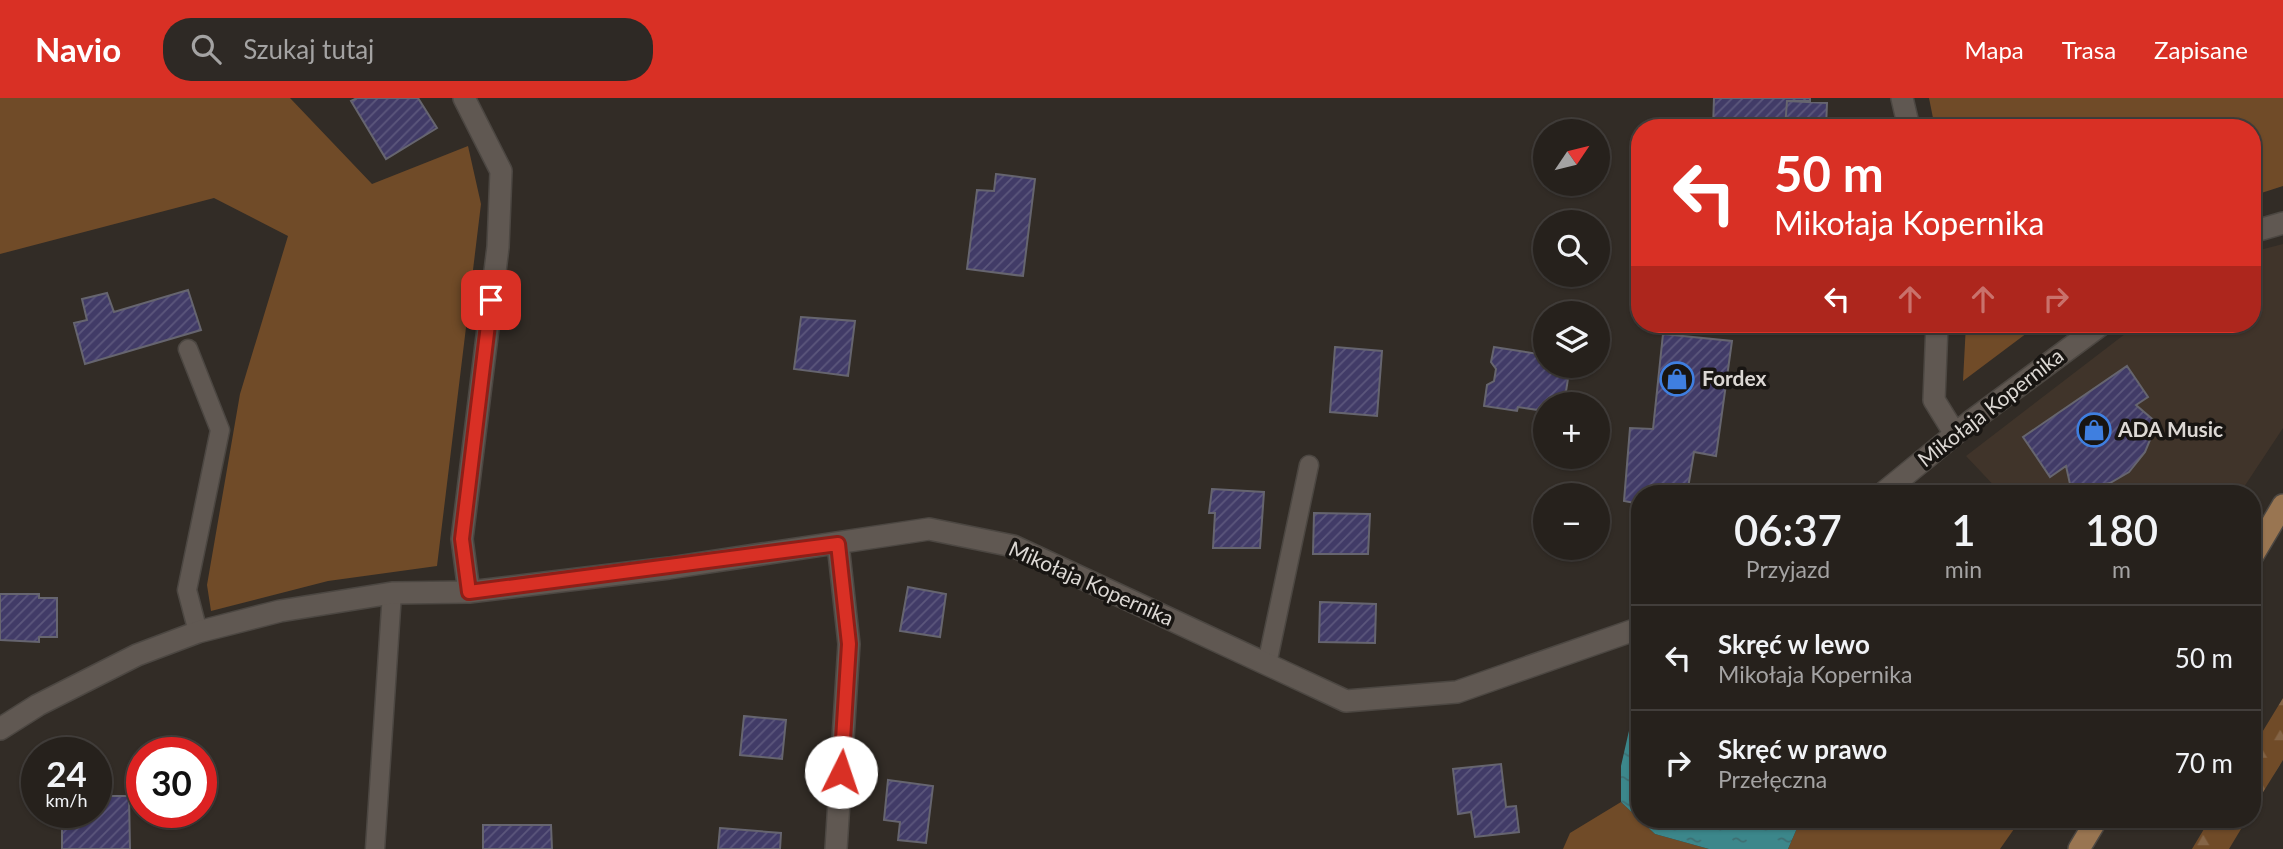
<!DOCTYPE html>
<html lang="pl">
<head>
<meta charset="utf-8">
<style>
  body { margin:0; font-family:Lato,sans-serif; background:#2e2925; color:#f1f3f6; height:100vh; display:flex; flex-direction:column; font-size:26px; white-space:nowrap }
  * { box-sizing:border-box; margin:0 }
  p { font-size:23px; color:#a4a3a3 }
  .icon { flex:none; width:38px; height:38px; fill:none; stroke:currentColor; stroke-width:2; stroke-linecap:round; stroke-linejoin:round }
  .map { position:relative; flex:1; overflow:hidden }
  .details { position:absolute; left:1631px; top:387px; width:630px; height:343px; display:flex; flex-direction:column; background:#26211c; border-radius:28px; box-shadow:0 2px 5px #0004,0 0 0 2px #423e3b }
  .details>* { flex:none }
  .top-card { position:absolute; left:1631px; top:21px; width:630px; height:214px; border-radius:28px; box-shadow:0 2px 5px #0004,0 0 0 2px #423e3b; background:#d93025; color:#fff; overflow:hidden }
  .needle { width:46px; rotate:55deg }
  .controls { position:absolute; left:1533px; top:21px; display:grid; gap:14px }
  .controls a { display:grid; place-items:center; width:77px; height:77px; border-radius:50%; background:#26211c; box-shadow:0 2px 5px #0004,0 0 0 2px #423e3b; font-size:35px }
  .speed { position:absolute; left:21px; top:639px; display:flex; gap:14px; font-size:35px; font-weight:700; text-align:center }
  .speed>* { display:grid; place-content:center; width:91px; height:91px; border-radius:50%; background:#26211c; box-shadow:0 2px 5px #0004,0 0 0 2px #423e3b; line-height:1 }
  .speed small { font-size:18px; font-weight:400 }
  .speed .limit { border:10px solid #d22; background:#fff; color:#111 }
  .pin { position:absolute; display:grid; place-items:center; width:60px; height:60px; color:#fff; margin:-30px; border-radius:14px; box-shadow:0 4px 10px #0006 }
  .me { position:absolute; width:77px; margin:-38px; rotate:4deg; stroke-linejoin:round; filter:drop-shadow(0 0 5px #0008) }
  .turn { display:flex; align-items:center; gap:24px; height:147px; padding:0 28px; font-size:32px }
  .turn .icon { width:91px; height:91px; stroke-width:2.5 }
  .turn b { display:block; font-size:49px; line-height:60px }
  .lanes { display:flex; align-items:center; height:66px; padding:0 28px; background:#0003; justify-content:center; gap:35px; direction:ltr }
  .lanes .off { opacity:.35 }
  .eta { display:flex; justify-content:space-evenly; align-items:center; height:119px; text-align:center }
  .eta b { font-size:42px; font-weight:600; line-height:49px }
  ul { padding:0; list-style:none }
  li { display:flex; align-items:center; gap:21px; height:105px; padding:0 28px; border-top:2px solid #423e3b }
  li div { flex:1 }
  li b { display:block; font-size:26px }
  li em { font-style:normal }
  header { display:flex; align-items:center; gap:42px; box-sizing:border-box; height:98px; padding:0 35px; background:#d93025; color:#fff }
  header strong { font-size:33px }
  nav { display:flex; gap:38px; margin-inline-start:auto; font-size:24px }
  .search { width:490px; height:63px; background:#2e2925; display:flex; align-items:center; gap:18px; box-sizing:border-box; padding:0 24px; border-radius:28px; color:#a4a3a3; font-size:26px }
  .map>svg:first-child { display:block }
</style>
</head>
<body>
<header>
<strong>Navio</strong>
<div class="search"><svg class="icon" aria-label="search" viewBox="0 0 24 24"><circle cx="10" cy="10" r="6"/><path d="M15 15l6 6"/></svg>Szukaj tutaj</div>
<nav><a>Mapa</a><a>Trasa</a><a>Zapisane</a></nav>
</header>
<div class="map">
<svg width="2283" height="751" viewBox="0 0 2283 751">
  <defs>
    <pattern id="forest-firs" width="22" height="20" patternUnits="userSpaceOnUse" patternTransform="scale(1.75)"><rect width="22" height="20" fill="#704b28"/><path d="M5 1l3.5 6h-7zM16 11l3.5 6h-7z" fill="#846446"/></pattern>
    <pattern id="water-ripples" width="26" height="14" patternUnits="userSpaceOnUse" patternTransform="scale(1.75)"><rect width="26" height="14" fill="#3c878b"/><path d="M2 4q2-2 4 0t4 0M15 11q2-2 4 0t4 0" fill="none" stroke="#3e6e71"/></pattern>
    <pattern id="building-hatch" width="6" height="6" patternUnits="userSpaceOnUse" patternTransform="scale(1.75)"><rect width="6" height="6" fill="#413b67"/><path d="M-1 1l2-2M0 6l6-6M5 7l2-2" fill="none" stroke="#5c577c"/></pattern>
  </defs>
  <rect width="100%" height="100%" fill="#322c26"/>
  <path fill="#40342a" d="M2283 146V330L2240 395H2001L1966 358 2138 226H2252V154Z"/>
  <path fill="#704b28" d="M0 0H290L372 86 468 48 481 106 437 468 328 483 211 513 207 487 240 296 288 138 214 100 0 156Z
    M1929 0H2283V88L2252 98V30H1935Z
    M1966 226H2039L1963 283Z
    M1621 704 1655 736 1709 751H1563L1570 735Z
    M1801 721H2021L2000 751H1788Z"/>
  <path fill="url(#forest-firs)" d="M2283 600V662L2252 712V651Z
    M2210 721H2247L2229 751H2192Z"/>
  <path fill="url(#water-ripples)" d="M1640 584V721H1801L1788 751H1709L1655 736 1621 704V668Z"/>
  <path fill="url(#building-hatch)" stroke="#66656f" stroke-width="2" d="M357 0H418L437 30 386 61 351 3Z
    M1714 0H1810V3H1787L1785 30H1713Z
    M1787 3 1827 5 1826 30H1785Z
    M996 76 1035 81 1023 178 967 171 977 92 994 93Z
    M188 192 201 232 85 266 74 225 87 222 82 201 107 195 114 214Z
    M801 219 855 223 848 278 794 271Z
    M1663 236 1732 243 1716 358 1694 354 1687 396H1640V406L1624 403 1630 330 1653 331Z
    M1335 249 1382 253 1377 318 1330 314Z
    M1494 249 1545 257V268H1570L1564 306H1545V313L1518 309 1517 313 1484 308 1487 287 1494 283 1496 271 1491 264Z
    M2127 268 2148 299 2136 307 2157 325 2145 354 2129 374 2110 385 2086 389 2070 386 2066 368 2050 379 2023 339Z
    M1212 391 1264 394 1260 450H1213L1215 415H1209Z
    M1314 415 1370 416 1368 456H1313Z
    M908 489 946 496 940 539 900 533Z
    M0 496H39V500H57V539H39V544L0 542Z
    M1320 504 1376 506 1375 545 1319 544Z
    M744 618 786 622 782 661 740 657Z
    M1501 666 1506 709 1516 708 1519 734 1475 739 1471 714 1458 716 1453 671Z
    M888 682 933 688 926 745 898 742 900 724 884 722Z
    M96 698H129L130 751H62V714H96Z
    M483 727H551L552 751H483Z
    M720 730 781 735 780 751H718Z"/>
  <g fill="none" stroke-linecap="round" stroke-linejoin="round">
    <defs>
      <path id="service" d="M188 251 220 332 187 492 198 534
        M1267 566 1309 367
        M375 751 392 495"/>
      <path id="minor" d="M464 0 501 73 498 149 462 441 469 494
        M1902 0 1909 30
        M2252 134 2283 125
        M1937 226 1934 302 1955 336
        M1882 396 1970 324 2102 226
        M0 631 38 607 137 557 198 534 280 513 392 495 469 494 669 470 929 431 1013 448 1346 603 1457 594 1640 530
        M836 751 849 546 838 446"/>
      <path id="primary" d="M2252 459 2283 407
        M2079 751 2097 721"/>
    </defs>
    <use href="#service" stroke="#4c4742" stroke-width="21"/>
    <use href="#minor" stroke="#4c4742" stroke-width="24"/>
    <use href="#primary" stroke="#4c4742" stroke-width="24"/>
    <use href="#service" stroke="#605852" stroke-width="18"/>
    <use href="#minor" stroke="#605852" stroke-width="21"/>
    <use href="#primary" stroke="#997551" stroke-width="21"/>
  </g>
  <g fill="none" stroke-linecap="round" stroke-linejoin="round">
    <defs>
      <path id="route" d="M491 202 462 441 469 494 838 446 849 546 841 674"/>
    </defs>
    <use href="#route" stroke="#8d1f18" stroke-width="18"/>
    <use href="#route" stroke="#d93025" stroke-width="12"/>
  </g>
  <defs>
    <symbol id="shop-ring" viewBox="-11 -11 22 22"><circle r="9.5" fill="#181512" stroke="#3f7fe0" stroke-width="1.5"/><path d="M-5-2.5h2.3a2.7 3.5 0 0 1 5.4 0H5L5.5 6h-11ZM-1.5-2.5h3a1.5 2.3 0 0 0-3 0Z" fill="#3f7fe0"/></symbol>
  </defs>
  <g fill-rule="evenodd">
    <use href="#shop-ring" x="1658" y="262" width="38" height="38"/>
    <use href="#shop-ring" x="2075" y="313" width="38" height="38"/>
  </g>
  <g text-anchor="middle" stroke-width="7" stroke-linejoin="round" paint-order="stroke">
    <g font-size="21" font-weight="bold" fill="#dcd8d4" stroke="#181512" text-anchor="start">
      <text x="1702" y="288">Fordex</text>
      <text x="2118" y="339">ADA Music</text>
    </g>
    <g font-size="21" fill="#dcd8d4" stroke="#181512">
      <text transform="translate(1991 310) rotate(-38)" y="7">Mikołaja Kopernika</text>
      <text transform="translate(1091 486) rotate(24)" y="7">Mikołaja Kopernika</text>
    </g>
  </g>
</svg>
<div class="controls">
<a><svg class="needle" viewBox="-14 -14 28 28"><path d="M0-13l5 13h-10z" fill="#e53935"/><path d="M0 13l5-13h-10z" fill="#a4a3a3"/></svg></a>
<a><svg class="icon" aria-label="search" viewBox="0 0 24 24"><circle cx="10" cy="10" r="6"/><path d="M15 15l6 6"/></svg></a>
<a><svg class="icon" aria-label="layers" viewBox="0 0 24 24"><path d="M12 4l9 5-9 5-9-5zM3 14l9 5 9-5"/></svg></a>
<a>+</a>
<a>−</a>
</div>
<div class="speed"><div>24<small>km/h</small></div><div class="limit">30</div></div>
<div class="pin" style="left:491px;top:202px;background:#d93025"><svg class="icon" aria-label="arrive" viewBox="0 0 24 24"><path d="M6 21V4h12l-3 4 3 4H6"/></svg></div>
<svg class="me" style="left:841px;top:674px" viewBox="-20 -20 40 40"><circle r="19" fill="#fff"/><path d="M0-13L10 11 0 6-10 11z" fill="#d93025"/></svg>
<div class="top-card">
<div class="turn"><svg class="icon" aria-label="left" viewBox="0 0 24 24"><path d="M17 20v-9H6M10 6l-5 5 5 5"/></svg><div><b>50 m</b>Mikołaja Kopernika</div></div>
<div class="lanes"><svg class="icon" aria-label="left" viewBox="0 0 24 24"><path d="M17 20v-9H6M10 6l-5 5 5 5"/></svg><svg class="icon off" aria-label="ahead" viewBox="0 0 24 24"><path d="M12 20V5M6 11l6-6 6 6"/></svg><svg class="icon off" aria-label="ahead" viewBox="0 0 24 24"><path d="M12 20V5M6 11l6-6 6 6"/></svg><svg class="icon off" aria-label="right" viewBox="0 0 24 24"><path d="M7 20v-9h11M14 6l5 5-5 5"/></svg></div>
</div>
<section class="details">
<div class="eta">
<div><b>06:37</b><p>Przyjazd</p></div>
<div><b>1</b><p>min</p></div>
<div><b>180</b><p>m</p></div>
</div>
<ul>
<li><svg class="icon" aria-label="left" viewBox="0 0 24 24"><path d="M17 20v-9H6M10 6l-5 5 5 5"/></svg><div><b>Skręć w lewo</b><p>Mikołaja Kopernika</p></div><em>50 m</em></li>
<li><svg class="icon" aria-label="right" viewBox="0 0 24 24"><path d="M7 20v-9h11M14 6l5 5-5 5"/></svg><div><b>Skręć w prawo</b><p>Przełęczna</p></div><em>70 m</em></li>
</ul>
</section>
</div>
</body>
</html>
